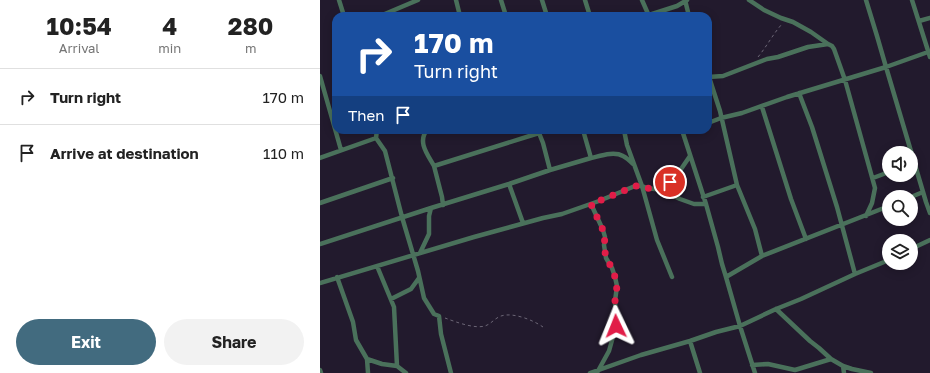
<!DOCTYPE html>
<html lang="en">
<head>
<meta charset="utf-8">
<style>
  body { margin:0; font-family:"Golos Text",sans-serif; background:#f2f2f2; color:#222; height:100vh; display:flex; flex-direction:column; font-size:15px; white-space:nowrap }
  * { box-sizing:border-box; margin:0 }
  p { font-size:13px; color:#767676 }
  .icon { flex:none; width:22px; height:22px; fill:none; stroke:currentColor; stroke-width:2; stroke-linecap:round; stroke-linejoin:round }
  .map { position:relative; flex:1; overflow:hidden }
  .drawer { display:flex; flex-direction:column; background:#fff; width:320px }
  .drawer>* { flex:none }
  .guide { position:absolute; left:12px; top:12px; width:380px; height:122px; border-radius:12px; box-shadow:0 2px 10px #0003; background:#1a4fa0; color:#fff; overflow:hidden }
  .controls { position:absolute; left:562px; top:146px; display:grid; gap:8px }
  .controls a { display:grid; place-items:center; width:36px; height:36px; border-radius:50%; background:#fff; box-shadow:0 2px 10px #0003; font-size:20px }
  .pin { position:absolute; display:grid; place-items:center; width:34px; height:34px; color:#fff; margin:-17px; border:2px solid #fff; border-radius:50%; box-shadow:0 1px 4px #0007 }
  .me { position:absolute; width:44px; margin:-22px; rotate:358deg; stroke-linejoin:round; filter:drop-shadow(0 0 3px #0008) }
  .turn { display:flex; align-items:center; gap:14px; height:84px; padding:0 16px; font-size:18px }
  .turn .icon { width:52px; height:52px; stroke-width:2.5 }
  .turn b { display:block; font-size:28px; line-height:34px }
  .then { display:flex; align-items:center; height:38px; padding:0 16px; background:#0003; gap:8px; font-size:15px }
  .eta { display:flex; justify-content:space-evenly; align-items:center; height:68px; text-align:center }
  .eta b { font-size:24px; font-weight:700; line-height:28px }
  .cta { display:flex; gap:8px; margin-top:auto; padding:8px 16px }
  .cta a { flex:1; height:46px; border-radius:24px; background:#426b7f; color:#fff; font-size:16px; font-weight:700; line-height:46px; text-align:center }
  .cta a+a { background:#f2f2f2; color:#222 }
  ul { padding:0; list-style:none }
  li { display:flex; align-items:center; gap:12px; height:56px; padding:0 16px; border-top:1px solid #e0e0e0 }
  li div { flex:1 }
  li b { display:block; font-size:15px }
  li em { font-style:normal }
  main { display:flex; flex:1; min-height:0 }
  .map>svg:first-child { display:block }
</style>
</head>
<body>
<main>
<section class="drawer">
<div class="eta">
<div><b>10:54</b><p>Arrival</p></div>
<div><b>4</b><p>min</p></div>
<div><b>280</b><p>m</p></div>
</div>
<ul>
<li><svg class="icon" aria-label="right" viewBox="0 0 24 24"><path d="M7 20v-9h11M14 6l5 5-5 5"/></svg><div><b>Turn right</b></div><em>170 m</em></li>
<li><svg class="icon" aria-label="arrive" viewBox="0 0 24 24"><path d="M6 21V4h12l-3 4 3 4H6"/></svg><div><b>Arrive at destination</b></div><em>110 m</em></li>
</ul>
<div class="cta"><a>Exit</a><a>Share</a></div>
</section>
<div class="map">
<svg width="610" height="373" viewBox="0 0 610 373">
  <rect width="100%" height="100%" fill="#221a2d"/>
  <g fill="none" stroke-linecap="round" stroke-linejoin="round">
    <path stroke="#6c6676" stroke-width="1" stroke-dasharray="3 3" stroke-linecap="butt" d="M438 57C447 46 453 34 462 24
      M125 318C136 322 154 329 165 326 171 324 175 318 181 316 193 312 213 320 223 327"/>
    <path stroke="#4a715b" stroke-width="4.5" d="M19 0 24 16
      M136 0 140 16
      M181 0 186 16
      M222 0 227 16
      M265 0 270 16
      M322 0 329 16
      M365 0 369 16
      M429 0 444 10 461 18 473 22 491 32 508 44
      M546 0 557 36 566 67 608 52
      M592 0 610 57
      M60 16 98 0
      M324 16 329 15 357 6 367 0
      M599 21 610 18
      M0 76 21 150
      M388 77 403 76 447 59 458 57 488 47 508 44 512 46 514 49 525 80 555 188 552 203 546 216
      M389 77 400 111 417 185
      M479 93 492 127 517 207 535 274
      M442 107 471 199 486 239
      M388 123 401 118 422 113 467 97 566 67 606 202 610 213
      M107 130C97 142 108 155 114 166L219 133 223 143 230 170
      M304 130 307 145 322 186 337 240 352 277
      M362 130 386 204 398 247 402 264 406 277 420 326 435 373
      M56 138 57 130
      M0 158 56 138 65 151 82 217 98 271 104 298 114 314 119 316 121 334 131 373
      M271 158C280 156 294 151 303 156 307 158 310 161 313 164
      M114 166 122 197 123 205
      M553 178 569 172
      M189 184 203 223
      M342 190 357 175 370 156
      M383 197 417 185 435 229 442 256
      M591 197 603 192
      M0 203 73 178
      M271 204 283 230 285 237 284 245 286 258 292 268 295 277 297 286 295 301 296 326 289 351 278 371
      M0 244 111 208
      M591 249 610 240
      M100 253 109 234V216L111 208 189 184 230 170 271 158 263 130
      M17 277 33 322 36 340 47 359 48 373
      M406 277 442 256 569 206
      M0 283 154 237 223 218 242 214 279 201 315 186H322L327 188 342 190 360 199 374 204H386
      M71 299 91 289 99 278
      M456 309 490 341 499 348 511 359 523 366 532 369 551 373
      M370 341 380 373
      M47 359 62 364 77 366 74 307 57 266
      M432 365 448 364 475 370 511 359
      M77 366 86 373
      M523 366 524 373
      M0 370 1 373
      M270 373 321 355 370 341 396 332 420 326 456 309 481 299 535 274 569 260"/>
  </g>
  <g fill="none" stroke-linecap="round" stroke-linejoin="round">
    <path stroke="#e11d48" stroke-width="7" stroke-dasharray="0 12.6" d="M296 326 295 301 297 286 295 277 292 268 286 258 284 246 285 237 283 230 271 204 279 201 315 186H322L327 188 342 190 350 182"/>
  </g>
</svg>
<div class="controls">
<a><svg class="icon" aria-label="sound" viewBox="0 0 24 24"><path d="M4 9h4l5-4v14l-5-4H4zM17 9q2 3 0 6"/></svg></a>
<a><svg class="icon" aria-label="search" viewBox="0 0 24 24"><circle cx="10" cy="10" r="6"/><path d="M15 15l6 6"/></svg></a>
<a><svg class="icon" aria-label="layers" viewBox="0 0 24 24"><path d="M12 4l9 5-9 5-9-5zM3 14l9 5 9-5"/></svg></a>
</div>
<div class="pin" style="left:350px;top:182px;background:#d93025"><svg class="icon" aria-label="arrive" viewBox="0 0 24 24"><path d="M6 21V4h12l-3 4 3 4H6"/></svg></div>
<svg class="me" style="left:296px;top:326px" viewBox="-20 -20 40 40"><path d="M0-17L14 15 0 8-14 15z" fill="#e11d48" stroke="#fff" stroke-width="4"/></svg>
<div class="guide">
<div class="turn"><svg class="icon" aria-label="right" viewBox="0 0 24 24"><path d="M7 20v-9h11M14 6l5 5-5 5"/></svg><div><b>170 m</b>Turn right</div></div>
<div class="then">Then<svg class="icon" aria-label="arrive" viewBox="0 0 24 24"><path d="M6 21V4h12l-3 4 3 4H6"/></svg></div>
</div>
</div>
</main>
</body>
</html>
